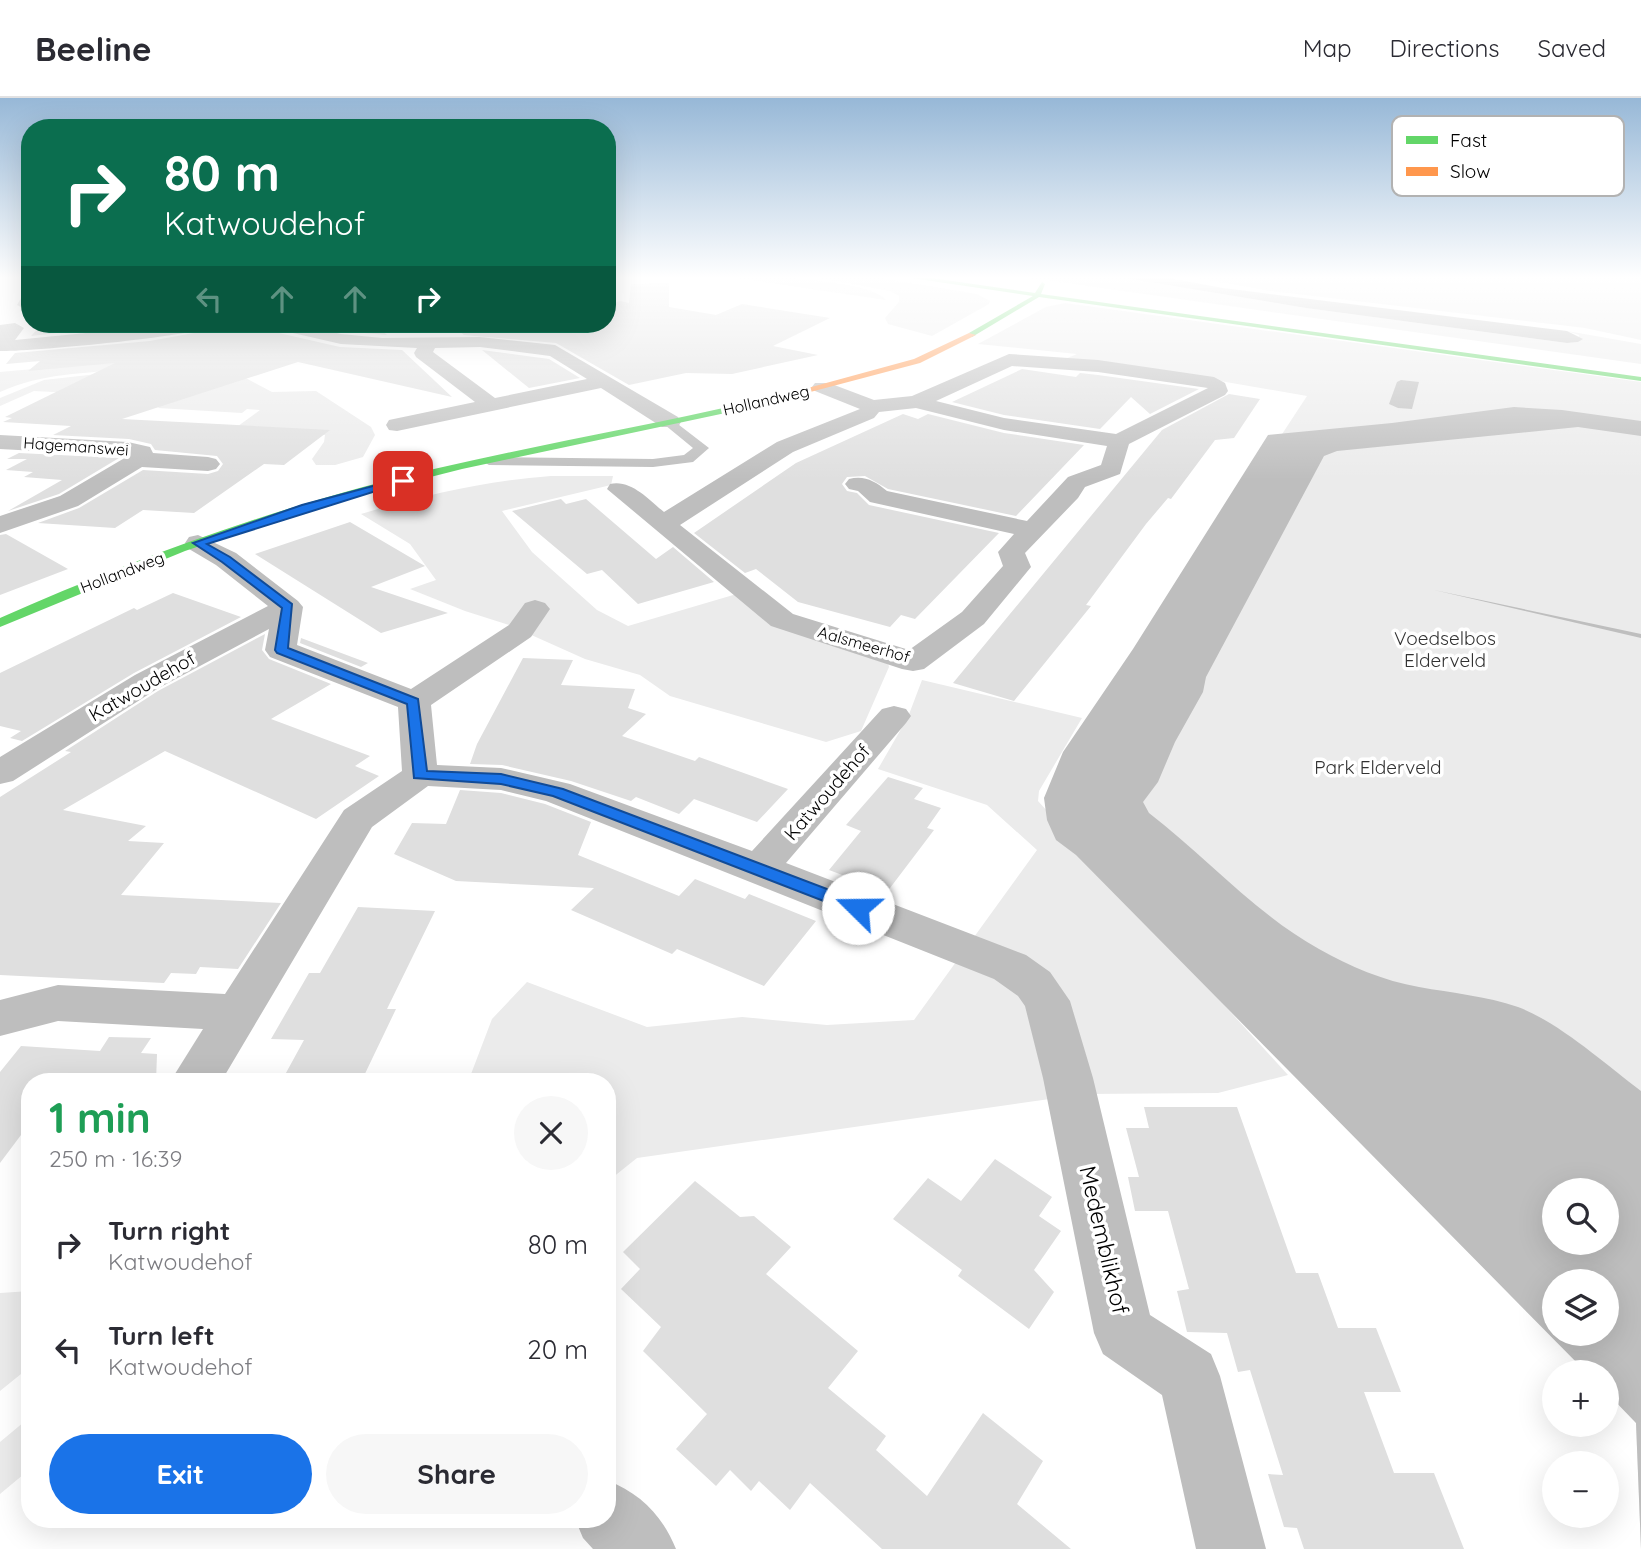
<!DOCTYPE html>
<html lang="en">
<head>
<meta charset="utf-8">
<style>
  body { margin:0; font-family:Quicksand,sans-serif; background:#f7f7f7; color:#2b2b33; height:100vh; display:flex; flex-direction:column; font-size:26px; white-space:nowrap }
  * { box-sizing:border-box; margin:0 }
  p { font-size:23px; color:#7c7c81 }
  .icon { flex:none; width:38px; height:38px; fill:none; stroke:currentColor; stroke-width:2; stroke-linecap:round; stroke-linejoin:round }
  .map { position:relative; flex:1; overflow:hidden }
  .sheet { position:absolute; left:21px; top:975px; width:595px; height:455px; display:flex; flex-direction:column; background:#fff; border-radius:28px; box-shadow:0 7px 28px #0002 }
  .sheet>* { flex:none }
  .hud { position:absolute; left:21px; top:21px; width:595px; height:214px; border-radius:28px; box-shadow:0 7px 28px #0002; background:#0b6e4f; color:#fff; overflow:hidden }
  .tools { position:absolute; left:1542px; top:1080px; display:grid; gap:14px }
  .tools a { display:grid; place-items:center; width:77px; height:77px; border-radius:50%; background:#fff; box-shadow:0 7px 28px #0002; font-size:35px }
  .pin { position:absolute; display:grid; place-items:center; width:60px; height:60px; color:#fff; margin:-30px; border-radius:14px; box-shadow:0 4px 10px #0006 }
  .me { position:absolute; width:77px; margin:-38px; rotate:292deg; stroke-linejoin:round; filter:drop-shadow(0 0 5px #0008) }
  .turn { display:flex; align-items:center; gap:24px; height:147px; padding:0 28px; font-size:32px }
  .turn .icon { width:91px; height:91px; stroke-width:2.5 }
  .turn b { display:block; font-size:49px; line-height:60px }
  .lanes { display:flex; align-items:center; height:66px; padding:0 28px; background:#0003; justify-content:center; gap:35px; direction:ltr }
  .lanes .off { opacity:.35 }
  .round { display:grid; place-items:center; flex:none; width:74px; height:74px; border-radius:37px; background:#f7f7f7 }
  .summary { display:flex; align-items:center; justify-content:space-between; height:119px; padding:0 28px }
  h1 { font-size:42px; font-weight:700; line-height:52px; color:#1e9e55 }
  .cta { display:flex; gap:14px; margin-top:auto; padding:14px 28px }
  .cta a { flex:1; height:80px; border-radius:42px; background:#1a73e8; color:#fff; font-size:28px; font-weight:700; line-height:80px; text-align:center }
  .cta a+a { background:#f7f7f7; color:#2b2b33 }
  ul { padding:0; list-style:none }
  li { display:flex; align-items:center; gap:21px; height:105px; padding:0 28px }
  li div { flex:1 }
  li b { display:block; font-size:26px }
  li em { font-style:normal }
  header { display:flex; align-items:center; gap:42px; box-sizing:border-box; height:98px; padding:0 35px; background:#fff; border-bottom:2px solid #e1e1e2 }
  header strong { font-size:33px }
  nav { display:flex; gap:38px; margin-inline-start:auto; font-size:24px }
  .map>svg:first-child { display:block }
</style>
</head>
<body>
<header>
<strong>Beeline</strong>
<nav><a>Map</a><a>Directions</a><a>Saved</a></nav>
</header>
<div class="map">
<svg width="1641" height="1451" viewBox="0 0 1641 1451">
  <rect width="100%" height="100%" fill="#fff"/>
  <path fill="#ebebeb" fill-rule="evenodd" d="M723 178C753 178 868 180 886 202Z
    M808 178H869L977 196 990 203 989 206 932 238 888 226 885 220 899 204V198L890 193Z
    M1017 178H1113L1306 210 1567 245 1578 244 1579 237 1567 233 1641 246V266Z
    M1186 178H1641V242L1585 230 1271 193Z
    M1065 205 1641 284V1451L1636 1325 1607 1293 1606 1274H1588L1044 700 1307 298 1163 273 1065 261 1077 256 978 246 1046 209ZM1554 1092H1606V1144H1554ZM1554 1183H1606V1236H1554Z
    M201 256C177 261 152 268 127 271 82 276 42 275 0 294V274Z
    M213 263 272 294 316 293 371 329 375 337 363 359 335 367H316L312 361 324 344 325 337 234 331 260 312 247 311 242 315 158 310 167 300 34 293 0 308V300L44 282Z
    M551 378H613L611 387 502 413 532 454 597 512 628 528 740 495 888 565 889 569 861 633 826 644 670 598 640 577 585 561 509 527 465 513 410 491 436 482 410 446 361 416C424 397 485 383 551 378Z
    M922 582 1082 620 1039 693 1038 703 1288 977 1218 995 1085 996 637 1060 607 1084V984H468L492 921 527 884 647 929 742 919 827 927 914 922 1037 752 987 707 878 671 908 619Z
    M30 1193V1262L21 1276 0 1293V1195Z
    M30 1319V1371L0 1396V1344Z"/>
  <path fill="#bebebe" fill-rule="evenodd" d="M1113 178H1158L1223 190 1567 233 1583 241 1578 244 1567 245 1306 210Z
    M1401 282 1419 284 1412 311 1398 310 1389 306 1397 284Z
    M1514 309 1562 312 1641 323V338L1578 329 1337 353 1324 358 1206 579 1203 594 1175 644 1158 684 1143 704 1149 715C1206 759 1256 816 1319 851 1349 868 1384 883 1419 889 1452 895 1486 898 1518 909 1560 925 1605 966 1641 993V1451L1636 1325 1607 1295 1606 1274H1586L1076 757 1056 742 1047 722 1044 700 1063 654 1133 551 1268 337 1392 325ZM1606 1092V1144H1554V1092ZM1606 1183V1236H1554V1183Z
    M1434 492 1641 536V540Z"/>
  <path fill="#dfdfdf" d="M669 185V209L716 217 742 206 830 220 773 248 818 257 732 276 686 275 629 287 556 245 464 237 450 226H607V208L620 203 629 205 631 186Z
    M42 226H133L31 238Z
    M219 226H266L270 233 340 249 402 252 452 299 298 264 122 321 330 332 284 367 264 366 194 415 143 412 115 430 38 425 79 410 143 372 208 376 218 373 223 366 217 358 155 352 151 346 129 341 53 337 71 328 3 324 12 320 5 319 115 265 28 273 40 263 6 266 15 255 150 243 205 233Z
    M309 226H375L387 237 341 233Z
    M482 252 549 261 580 280 529 290Z
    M1022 271 1076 279 1080 275 1098 277 1199 291 1150 316 1131 299 1100 331 1004 317 952 304Z
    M1229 296 1260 301 1234 340 1215 342 1171 401 1168 400 1146 426 1086 507 1091 508 1014 603 953 585 1162 332Z
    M903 316 918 321 928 316 1004 335 1084 347 1016 418 888 391 865 378 847 379 842 386 847 393 857 395 869 407 999 435 915 521 901 517 890 529 798 504 756 471 745 475 694 435 796 365Z
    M19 355 119 360 59 396 8 413 62 382 24 379 33 374 6 372 27 361H7Z
    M561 401 566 406 586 401 656 461 673 449 714 484 638 506 602 472 587 476 512 413Z
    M350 424 425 468 371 489 448 515 381 535 255 456Z
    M6 436 68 471 0 497V437Z
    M173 495 241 519 134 575 22 643 10 640 21 633 0 628V575L134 510 137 512Z
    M265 536 262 552 269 561 331 586 271 621 370 658 355 668 379 678 316 721 165 653 63 712 146 728 128 743 164 745 121 797 281 805 238 871 200 869 196 876 171 875 164 885 0 877V699L71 654 65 653 158 593Z
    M301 540 368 565 361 569 300 545Z
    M523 560 573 562 561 587 635 591 628 610 646 616 622 638 695 663 699 659 788 691 757 724 694 701 679 716 636 699 631 703 571 683 502 667 470 666 477 646Z
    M888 679 923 690 914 701 941 710 927 730 934 732 887 794 829 772 861 733 846 727Z
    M460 692 501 695 545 706 591 724 578 757 679 798 695 781 745 801 749 796 816 823 764 888 677 851 672 856 571 812 594 790 456 783 394 756 412 725 446 726Z
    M358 809 435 813 387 911H396L361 984H281L304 942 271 941 309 875H320Z
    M109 939 151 940 141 955 157 956 156 984H30V1025L0 1065V974L21 948 100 953Z
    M1144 1009H1237L1296 1175H1318L1338 1230H1376L1401 1294H1364L1394 1375H1434L1464 1451H1304L1297 1430 1284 1429 1268 1376 1283 1377 1250 1272 1238 1274 1227 1235 1187 1234 1177 1193 1189 1191 1168 1113H1135L1128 1079H1139L1126 1030H1149Z
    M995 1061 1052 1099 1039 1118 1061 1133 1034 1172 1054 1194 1029 1231 958 1178 962 1172 893 1121 928 1080 961 1103Z
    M695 1083 740 1119 754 1118 791 1149 766 1176 858 1253 828 1290 886 1338 876 1352 927 1398 983 1315 1043 1363 1017 1406 1071 1451H882L810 1385 790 1412 759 1383 751 1393 730 1372 716 1388 676 1351 707 1316 643 1253 661 1229 621 1191 640 1171 623 1154Z"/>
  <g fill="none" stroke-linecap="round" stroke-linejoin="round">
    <path fill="#bebebe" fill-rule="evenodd" d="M670 320 709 350 693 364 653 369 489 367 482 363 489 359 653 361 684 357 693 350 665 327 663 324Z"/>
    <path fill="#bebebe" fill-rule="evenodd" d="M30 193V214L17 207 24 195Z
      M15 225 24 230 15 242 177 226H216C205 238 26 254 0 253V227Z
      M269 226H298L341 236 382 240 480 239 555 247 678 319 681 324 678 329H662L601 290 397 333 389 332 386 327 389 322 475 304 416 259 414 255 417 250 341 246 271 230ZM480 249 550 258 587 281 495 300 433 254 435 250Z
      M1009 256 1098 262 1214 279 1225 285 1228 293 1225 297 1129 346 1120 376 1085 389 1078 400 1025 455 1031 469 984 526 924 571 913 573 902 571 771 528 607 391 610 386C631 381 649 402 664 414L777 344 860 311 815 293 812 289 815 285H829L874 302 912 298ZM1012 268 1098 274 1208 290 1116 336 1004 320 936 303ZM916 310 1004 332 1107 348 1101 367 1068 379 1027 423 887 393C875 383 864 377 849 381L845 386 849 391 858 393 870 404 1014 436 998 454 1003 468 962 514 909 552 793 516 680 427 793 354 874 320 879 314Z
      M0 337 128 344 150 349 153 355 208 359 216 361 220 366 216 371 208 373 142 369 78 408 0 435V418L60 398 128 358 0 351Z
      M198 437 236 455 298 503 303 509 297 547 411 591 509 527 525 505 535 502 545 505 550 511 531 539 431 607 437 667 501 670 570 686 752 753 882 611 894 608 906 611 911 618 906 625 786 765 1026 857 1050 874 1070 903 1093 980 1150 1217 1211 1256 1220 1278 1266 1451H1196L1162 1297 1103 1256 1094 1235 1043 980 1025 908 1018 898 994 881 546 703 501 692 428 688 372 729 225 977 229 984H176L173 979 203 931 58 923 0 938V902L58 887 225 896 344 712 402 673 398 609 270 559 265 552 269 531 157 591 13 683 0 686V659L135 577 268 508 216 467 189 451 185 445 189 439Z
      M607 1382C641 1396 662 1417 676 1451H593L583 1440 575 1421H607Z"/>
    <path fill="#63d668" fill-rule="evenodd" d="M898 178H918L1035 195 1042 184 1045 186 1041 196 1641 279V283L1039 199 972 239 969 235 1033 198Z
      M746 305 750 308 749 310 462 371 324 406 185 453 0 529V520C118 468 238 423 363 389 489 355 619 334 746 305Z"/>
    <path fill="#ff974d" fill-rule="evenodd" d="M969 235 976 237 920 265 746 311 742 308 914 261Z"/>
  </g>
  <linearGradient id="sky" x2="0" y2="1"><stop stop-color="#97b8d7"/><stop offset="0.47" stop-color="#fff"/><stop offset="1" stop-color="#fff" stop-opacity="0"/></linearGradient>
  <rect width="1641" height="382" fill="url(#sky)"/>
  <path fill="#1a73e8" stroke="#114b97" stroke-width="2" d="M399 381 408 383 207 446 230 459 292 506 288 550 418 601 427 673 501 676 563 691 864 805 867 810 864 814H852L553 698 501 686 414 680 407 606 277 555 275 552 282 510 222 464 193 445 302 407Z"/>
  <g text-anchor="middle" stroke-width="7" stroke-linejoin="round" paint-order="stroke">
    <g font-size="16" fill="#000" stroke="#fff">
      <text transform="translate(766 302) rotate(-13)" y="6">Hollandweg</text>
      <text transform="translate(76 348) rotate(4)" y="6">Hagemanswei</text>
      <text transform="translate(122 474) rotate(-21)" y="6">Hollandweg</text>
      <text transform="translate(864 546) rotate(16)" y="6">Aalsmeerhof</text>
    </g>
    <g font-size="19" fill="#323232" stroke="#fff">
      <text x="1445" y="547">Voedselbos<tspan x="1445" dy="22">Elderveld</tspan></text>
      <text x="1378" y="676">Park Elderveld</text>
    </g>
    <g font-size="19" fill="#000" stroke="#fff">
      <text transform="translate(142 588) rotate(-30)" y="7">Katwoudehof</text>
      <text transform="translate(827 694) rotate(-49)" y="7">Katwoudehof</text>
    </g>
    <g font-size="23" fill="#000" stroke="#fff">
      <text transform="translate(1104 1142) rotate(77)" y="8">Medemblikhof</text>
    </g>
  </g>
  <rect x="1392" y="18" width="232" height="80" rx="10" fill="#fff" stroke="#b2b2b2" stroke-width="2"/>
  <rect x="1406" y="38" width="32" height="8" fill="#63d668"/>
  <rect x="1406" y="69" width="32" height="9" fill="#ff974d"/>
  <g font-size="19" fill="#000">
    <text x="1450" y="49">Fast</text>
    <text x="1450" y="80">Slow</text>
  </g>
</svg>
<div class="tools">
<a><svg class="icon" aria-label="search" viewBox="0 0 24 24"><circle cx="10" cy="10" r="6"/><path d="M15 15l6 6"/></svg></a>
<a><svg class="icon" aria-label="layers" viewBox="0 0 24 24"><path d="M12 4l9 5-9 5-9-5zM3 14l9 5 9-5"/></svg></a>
<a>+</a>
<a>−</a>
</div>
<div class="pin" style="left:403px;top:383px;background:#d93025"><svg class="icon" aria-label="arrive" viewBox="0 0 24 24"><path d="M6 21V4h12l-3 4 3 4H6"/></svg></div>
<svg class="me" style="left:858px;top:810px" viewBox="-20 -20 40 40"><circle r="19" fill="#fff"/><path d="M0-13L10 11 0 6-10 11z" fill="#1a73e8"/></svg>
<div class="hud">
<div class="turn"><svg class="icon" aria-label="right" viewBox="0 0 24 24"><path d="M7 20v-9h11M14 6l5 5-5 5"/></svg><div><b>80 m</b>Katwoudehof</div></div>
<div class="lanes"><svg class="icon off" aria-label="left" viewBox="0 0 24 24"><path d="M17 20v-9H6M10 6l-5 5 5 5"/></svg><svg class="icon off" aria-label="ahead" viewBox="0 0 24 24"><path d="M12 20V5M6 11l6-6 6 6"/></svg><svg class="icon off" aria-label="ahead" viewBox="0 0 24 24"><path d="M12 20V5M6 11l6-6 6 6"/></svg><svg class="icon" aria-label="right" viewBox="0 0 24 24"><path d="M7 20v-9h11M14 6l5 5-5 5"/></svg></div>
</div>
<section class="sheet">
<div class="summary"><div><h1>1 min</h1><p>250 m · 16:39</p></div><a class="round"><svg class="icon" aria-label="close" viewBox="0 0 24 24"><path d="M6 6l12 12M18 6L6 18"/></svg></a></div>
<ul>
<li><svg class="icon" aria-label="right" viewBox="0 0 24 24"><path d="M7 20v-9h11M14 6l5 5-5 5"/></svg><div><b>Turn right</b><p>Katwoudehof</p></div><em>80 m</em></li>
<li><svg class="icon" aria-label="left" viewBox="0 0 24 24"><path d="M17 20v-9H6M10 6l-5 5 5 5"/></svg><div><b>Turn left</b><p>Katwoudehof</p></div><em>20 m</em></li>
</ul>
<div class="cta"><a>Exit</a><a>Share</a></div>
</section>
</div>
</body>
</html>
